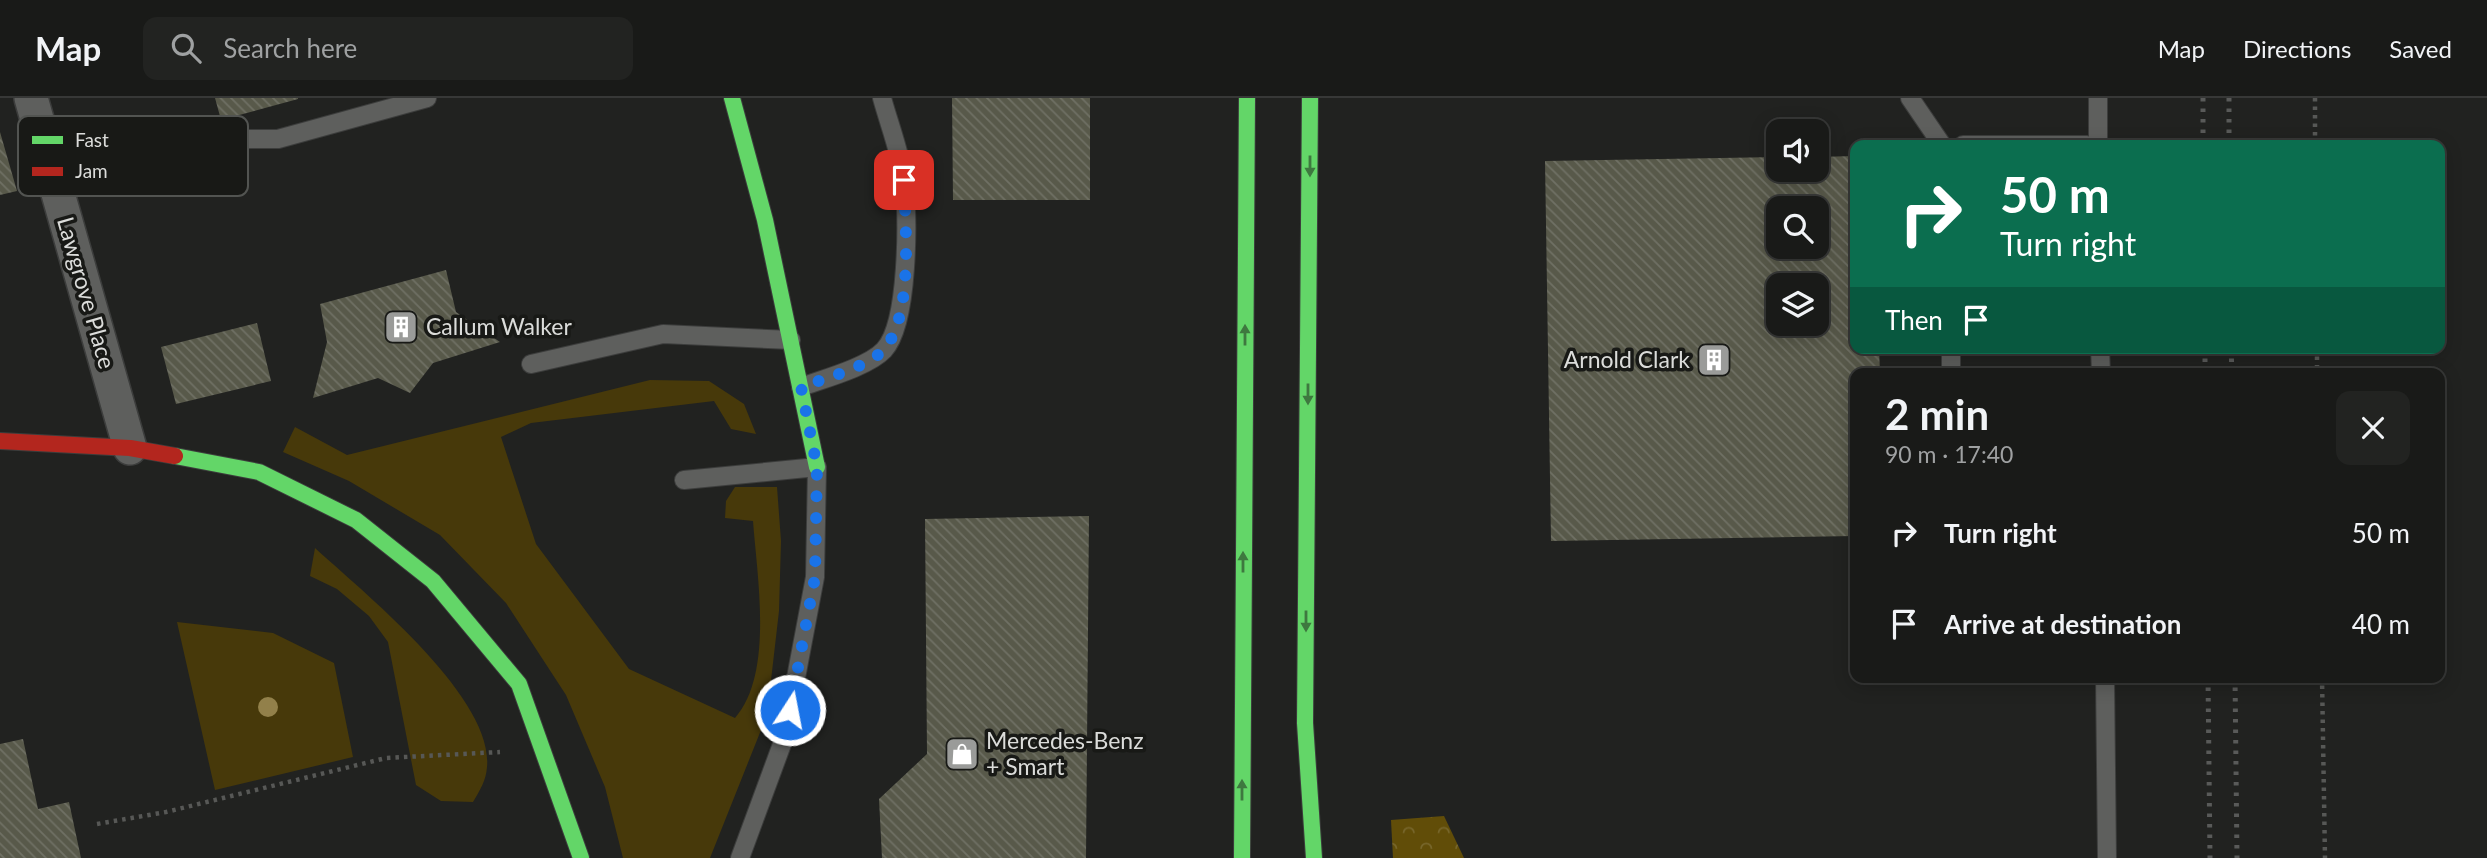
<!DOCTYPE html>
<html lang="en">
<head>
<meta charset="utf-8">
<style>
  body { margin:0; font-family:Lato,sans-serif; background:#222321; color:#f1f3f6; height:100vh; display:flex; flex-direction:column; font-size:26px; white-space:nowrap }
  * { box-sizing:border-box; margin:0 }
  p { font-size:23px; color:#9fa1a2 }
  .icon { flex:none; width:38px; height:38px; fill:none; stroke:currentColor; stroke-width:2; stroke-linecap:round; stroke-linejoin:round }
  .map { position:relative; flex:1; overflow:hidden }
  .drawer { position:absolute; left:1850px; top:270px; width:595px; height:315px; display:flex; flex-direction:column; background:#191a18; border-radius:14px; box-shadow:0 4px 18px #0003,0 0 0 2px #373837 }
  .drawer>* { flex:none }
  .banner { position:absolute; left:1850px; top:42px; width:595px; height:214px; border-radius:14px; box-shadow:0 4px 18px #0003,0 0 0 2px #373837; background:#0b6e4f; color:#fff; overflow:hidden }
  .fabs { position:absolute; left:1766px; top:21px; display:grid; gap:14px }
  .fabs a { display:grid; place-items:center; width:63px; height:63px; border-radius:14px; background:#191a18; box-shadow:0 4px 18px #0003,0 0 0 2px #373837; font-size:35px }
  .pin { position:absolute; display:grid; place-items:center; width:60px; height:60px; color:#fff; margin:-30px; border-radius:14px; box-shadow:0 4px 10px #0006 }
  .me { position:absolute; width:77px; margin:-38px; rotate:11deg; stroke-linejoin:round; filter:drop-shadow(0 0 5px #0008) }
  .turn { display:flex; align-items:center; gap:24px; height:147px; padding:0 35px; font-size:32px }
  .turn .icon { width:91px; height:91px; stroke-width:2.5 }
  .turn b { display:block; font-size:49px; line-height:60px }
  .then { display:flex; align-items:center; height:66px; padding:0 35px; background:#0003; gap:14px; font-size:26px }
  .round { display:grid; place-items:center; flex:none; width:74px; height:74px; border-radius:14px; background:#222321 }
  .summary { display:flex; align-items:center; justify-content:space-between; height:119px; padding:0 35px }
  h1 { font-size:42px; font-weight:700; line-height:52px }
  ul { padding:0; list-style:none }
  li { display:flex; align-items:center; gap:21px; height:91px; padding:0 35px }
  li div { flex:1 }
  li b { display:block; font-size:26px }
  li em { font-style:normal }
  header { display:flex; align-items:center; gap:42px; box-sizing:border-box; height:98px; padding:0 35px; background:#191a18; border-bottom:2px solid #373837 }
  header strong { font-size:33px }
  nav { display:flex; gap:38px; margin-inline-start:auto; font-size:24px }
  .search { width:490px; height:63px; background:#222321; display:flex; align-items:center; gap:18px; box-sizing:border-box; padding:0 24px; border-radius:14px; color:#9fa1a2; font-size:26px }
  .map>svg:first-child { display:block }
</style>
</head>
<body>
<header>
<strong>Map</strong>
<div class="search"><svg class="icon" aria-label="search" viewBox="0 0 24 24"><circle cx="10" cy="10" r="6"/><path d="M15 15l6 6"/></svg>Search here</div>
<nav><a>Map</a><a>Directions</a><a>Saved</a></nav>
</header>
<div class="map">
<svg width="2487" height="760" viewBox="0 0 2487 760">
  <defs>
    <pattern id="forest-crowns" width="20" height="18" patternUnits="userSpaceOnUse" patternTransform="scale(1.75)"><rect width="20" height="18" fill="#614d08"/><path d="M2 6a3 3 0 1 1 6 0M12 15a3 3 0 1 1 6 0" fill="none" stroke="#77662b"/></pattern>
    <pattern id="building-back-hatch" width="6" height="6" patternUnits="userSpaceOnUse" patternTransform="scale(1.75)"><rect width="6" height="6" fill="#58594a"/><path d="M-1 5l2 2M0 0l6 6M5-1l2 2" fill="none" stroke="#6f7064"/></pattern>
  </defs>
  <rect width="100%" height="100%" fill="#212220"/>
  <path fill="#47390a" d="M650 282 709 283 744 306 756 336 731 331 714 303 531 325 501 339 536 446 629 571 735 620C774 576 757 478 753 423L725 420 726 403 735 389H777L781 443 779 513 767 617 710 760H623L605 689 566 597 506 505 440 437 349 383 283 354 295 329 347 357Z
    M315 450C363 494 494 599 487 669 486 683 480 692 473 704L441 703 416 687 388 544 369 518 337 491 310 478Z
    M177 524 273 535 334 565 353 659 215 692Z"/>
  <path fill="url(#forest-crowns)" d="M1444 718 1464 760H1393L1391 722Z"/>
  <path fill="url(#building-back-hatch)" fill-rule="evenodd" d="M215 0H298V1L221 22Z
    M952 0H1090V102H953Z
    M0 34 17 93 0 97Z
    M1855 58V250H1879L1880 275H1855V438L1551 443 1545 63 1778 59V72H1816V59ZM1778 110H1816V149H1778ZM1778 187H1816V226H1778Z
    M446 172 456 214 500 244 433 265 410 295 378 280 313 300 327 244 320 206Z
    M257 225 271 283 176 306 161 249Z
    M1089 418 1086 760H882L879 701 927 656 925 421Z
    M23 641 38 711 69 704 81 760H0V646Z"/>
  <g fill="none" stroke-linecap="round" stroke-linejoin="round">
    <defs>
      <path id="lane" d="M1910 0 1942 47
        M1963 47H2087
        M2098 47V0
        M46 54 187 41H278L427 0
        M1951 250V275
        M2100 250 2101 275
        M531 266 663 236 791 242
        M801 289C823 281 868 269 884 252 909 225 908 120 904 83 901 56 889 26 882 0
        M684 382 817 369 815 479 785 638 740 760
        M2105 579 2107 760"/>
      <path id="street" d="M31 0 130 350"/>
      <path id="fast" d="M732 0 765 122 817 369
        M1310 0 1305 625 1314 760
        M175 358 259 374 356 422 433 483 519 586 581 760
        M1242 760 1247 0"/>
      <path id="jam" d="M0 343 130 350 175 358"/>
    </defs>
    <use href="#lane" stroke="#3c3d3c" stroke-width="20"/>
    <use href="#street" stroke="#3c3d3c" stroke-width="36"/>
    <use href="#fast" stroke="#3c3d3c" stroke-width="18"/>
    <use href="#jam" stroke="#3c3d3c" stroke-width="18"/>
    <path stroke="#575856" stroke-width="4.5" stroke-dasharray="3.5 5" stroke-linecap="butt" d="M2315 0V47
      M2317 250V275
      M2322 579 2325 760
      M97 726 166 714 386 660 500 654"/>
    <use href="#lane" stroke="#5e5f5d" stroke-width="18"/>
    <use href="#street" stroke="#5e5f5d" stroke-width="33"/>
    <use href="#fast" stroke="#63d668" stroke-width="16"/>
    <use href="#jam" stroke="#b3261e" stroke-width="16"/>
    <path stroke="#595a59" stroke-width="5" stroke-dasharray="3.5 7" stroke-linecap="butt" d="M2203 0V47
      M2229 0V47
      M2205 250V275
      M2231 250 2232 275
      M2208 579 2210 760
      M2235 579 2237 760"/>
  </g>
  <circle fill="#92804a" cx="268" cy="609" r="10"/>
  <defs><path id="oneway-solid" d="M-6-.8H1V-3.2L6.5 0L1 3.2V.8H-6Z" transform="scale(1.75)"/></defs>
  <g fill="#3e783f">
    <use href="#oneway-solid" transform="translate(1310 68) rotate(90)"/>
    <use href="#oneway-solid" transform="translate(1245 237) rotate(-90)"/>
    <use href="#oneway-solid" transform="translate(1308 296) rotate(90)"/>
    <use href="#oneway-solid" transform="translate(1243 464) rotate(-90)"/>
    <use href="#oneway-solid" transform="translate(1306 523) rotate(90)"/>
    <use href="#oneway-solid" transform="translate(1242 692) rotate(-90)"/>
  </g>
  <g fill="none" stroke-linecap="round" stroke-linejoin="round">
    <path stroke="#1a73e8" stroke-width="12" stroke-dasharray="0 21.6" d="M790 612 815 479 817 369 801 289C823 281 869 269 884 251 914 218 905 126 904 82"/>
  </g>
  <defs>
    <symbol id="building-square" viewBox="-11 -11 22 22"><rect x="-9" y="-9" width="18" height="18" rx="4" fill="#9a9b99" stroke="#181916"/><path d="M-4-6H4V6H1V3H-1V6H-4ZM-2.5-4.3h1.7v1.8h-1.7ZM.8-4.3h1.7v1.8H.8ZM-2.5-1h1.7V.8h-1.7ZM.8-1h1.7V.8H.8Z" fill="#fff"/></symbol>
    <symbol id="shop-square" viewBox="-11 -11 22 22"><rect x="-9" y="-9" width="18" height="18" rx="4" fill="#9a9b99" stroke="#181916"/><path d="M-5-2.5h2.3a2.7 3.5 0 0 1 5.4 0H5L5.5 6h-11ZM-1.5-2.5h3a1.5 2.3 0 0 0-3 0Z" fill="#fff"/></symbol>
  </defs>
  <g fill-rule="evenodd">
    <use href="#building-square" x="382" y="210" width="38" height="38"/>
    <use href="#building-square" x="1695" y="243" width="38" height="38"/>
    <use href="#shop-square" x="943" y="637" width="38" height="38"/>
  </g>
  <g text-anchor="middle" stroke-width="7" stroke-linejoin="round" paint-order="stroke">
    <g font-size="23" fill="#dbdcda" stroke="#181916">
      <text transform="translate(86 195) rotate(74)" y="8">Lawgrove Place</text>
    </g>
    <g font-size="23" fill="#dbdcda" stroke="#181916" text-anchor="start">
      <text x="426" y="237">Callum Walker</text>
      <text x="1690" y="270" text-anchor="end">Arnold Clark</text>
      <text x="986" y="651">Mercedes-Benz<tspan x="986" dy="26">+ Smart</tspan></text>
    </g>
  </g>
  <rect x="18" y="18" width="230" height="80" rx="10" fill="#181916" stroke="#525451" stroke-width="2"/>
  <rect x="32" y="38" width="31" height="8" fill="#63d668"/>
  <rect x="32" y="69" width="31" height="9" fill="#b3261e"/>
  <g font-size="19" fill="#dbdcda">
    <text x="75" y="49">Fast</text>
    <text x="75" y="80">Jam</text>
  </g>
</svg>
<div class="fabs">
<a><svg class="icon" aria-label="sound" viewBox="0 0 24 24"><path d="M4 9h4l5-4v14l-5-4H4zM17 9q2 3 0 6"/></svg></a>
<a><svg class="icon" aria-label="search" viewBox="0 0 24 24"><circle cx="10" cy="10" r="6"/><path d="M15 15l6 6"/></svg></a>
<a><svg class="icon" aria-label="layers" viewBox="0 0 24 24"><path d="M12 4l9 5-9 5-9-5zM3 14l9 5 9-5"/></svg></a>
</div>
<div class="pin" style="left:904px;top:82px;background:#d93025"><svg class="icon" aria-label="arrive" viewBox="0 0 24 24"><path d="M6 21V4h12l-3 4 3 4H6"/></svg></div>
<svg class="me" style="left:790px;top:612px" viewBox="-20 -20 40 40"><circle r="17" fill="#1a73e8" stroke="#fff" stroke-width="3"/><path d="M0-11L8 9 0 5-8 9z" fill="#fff"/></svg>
<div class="banner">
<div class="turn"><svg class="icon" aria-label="right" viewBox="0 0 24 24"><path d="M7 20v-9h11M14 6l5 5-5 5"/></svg><div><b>50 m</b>Turn right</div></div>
<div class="then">Then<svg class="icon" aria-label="arrive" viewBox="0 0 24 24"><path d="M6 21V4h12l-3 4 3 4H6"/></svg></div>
</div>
<section class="drawer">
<div class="summary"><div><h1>2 min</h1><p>90 m · 17:40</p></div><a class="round"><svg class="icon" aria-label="close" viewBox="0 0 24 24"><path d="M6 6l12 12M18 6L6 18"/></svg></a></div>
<ul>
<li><svg class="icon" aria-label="right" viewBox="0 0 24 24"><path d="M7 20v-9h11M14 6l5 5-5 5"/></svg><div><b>Turn right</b></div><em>50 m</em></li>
<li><svg class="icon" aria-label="arrive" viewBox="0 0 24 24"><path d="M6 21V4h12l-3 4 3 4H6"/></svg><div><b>Arrive at destination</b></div><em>40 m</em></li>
</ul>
</section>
</div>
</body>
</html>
